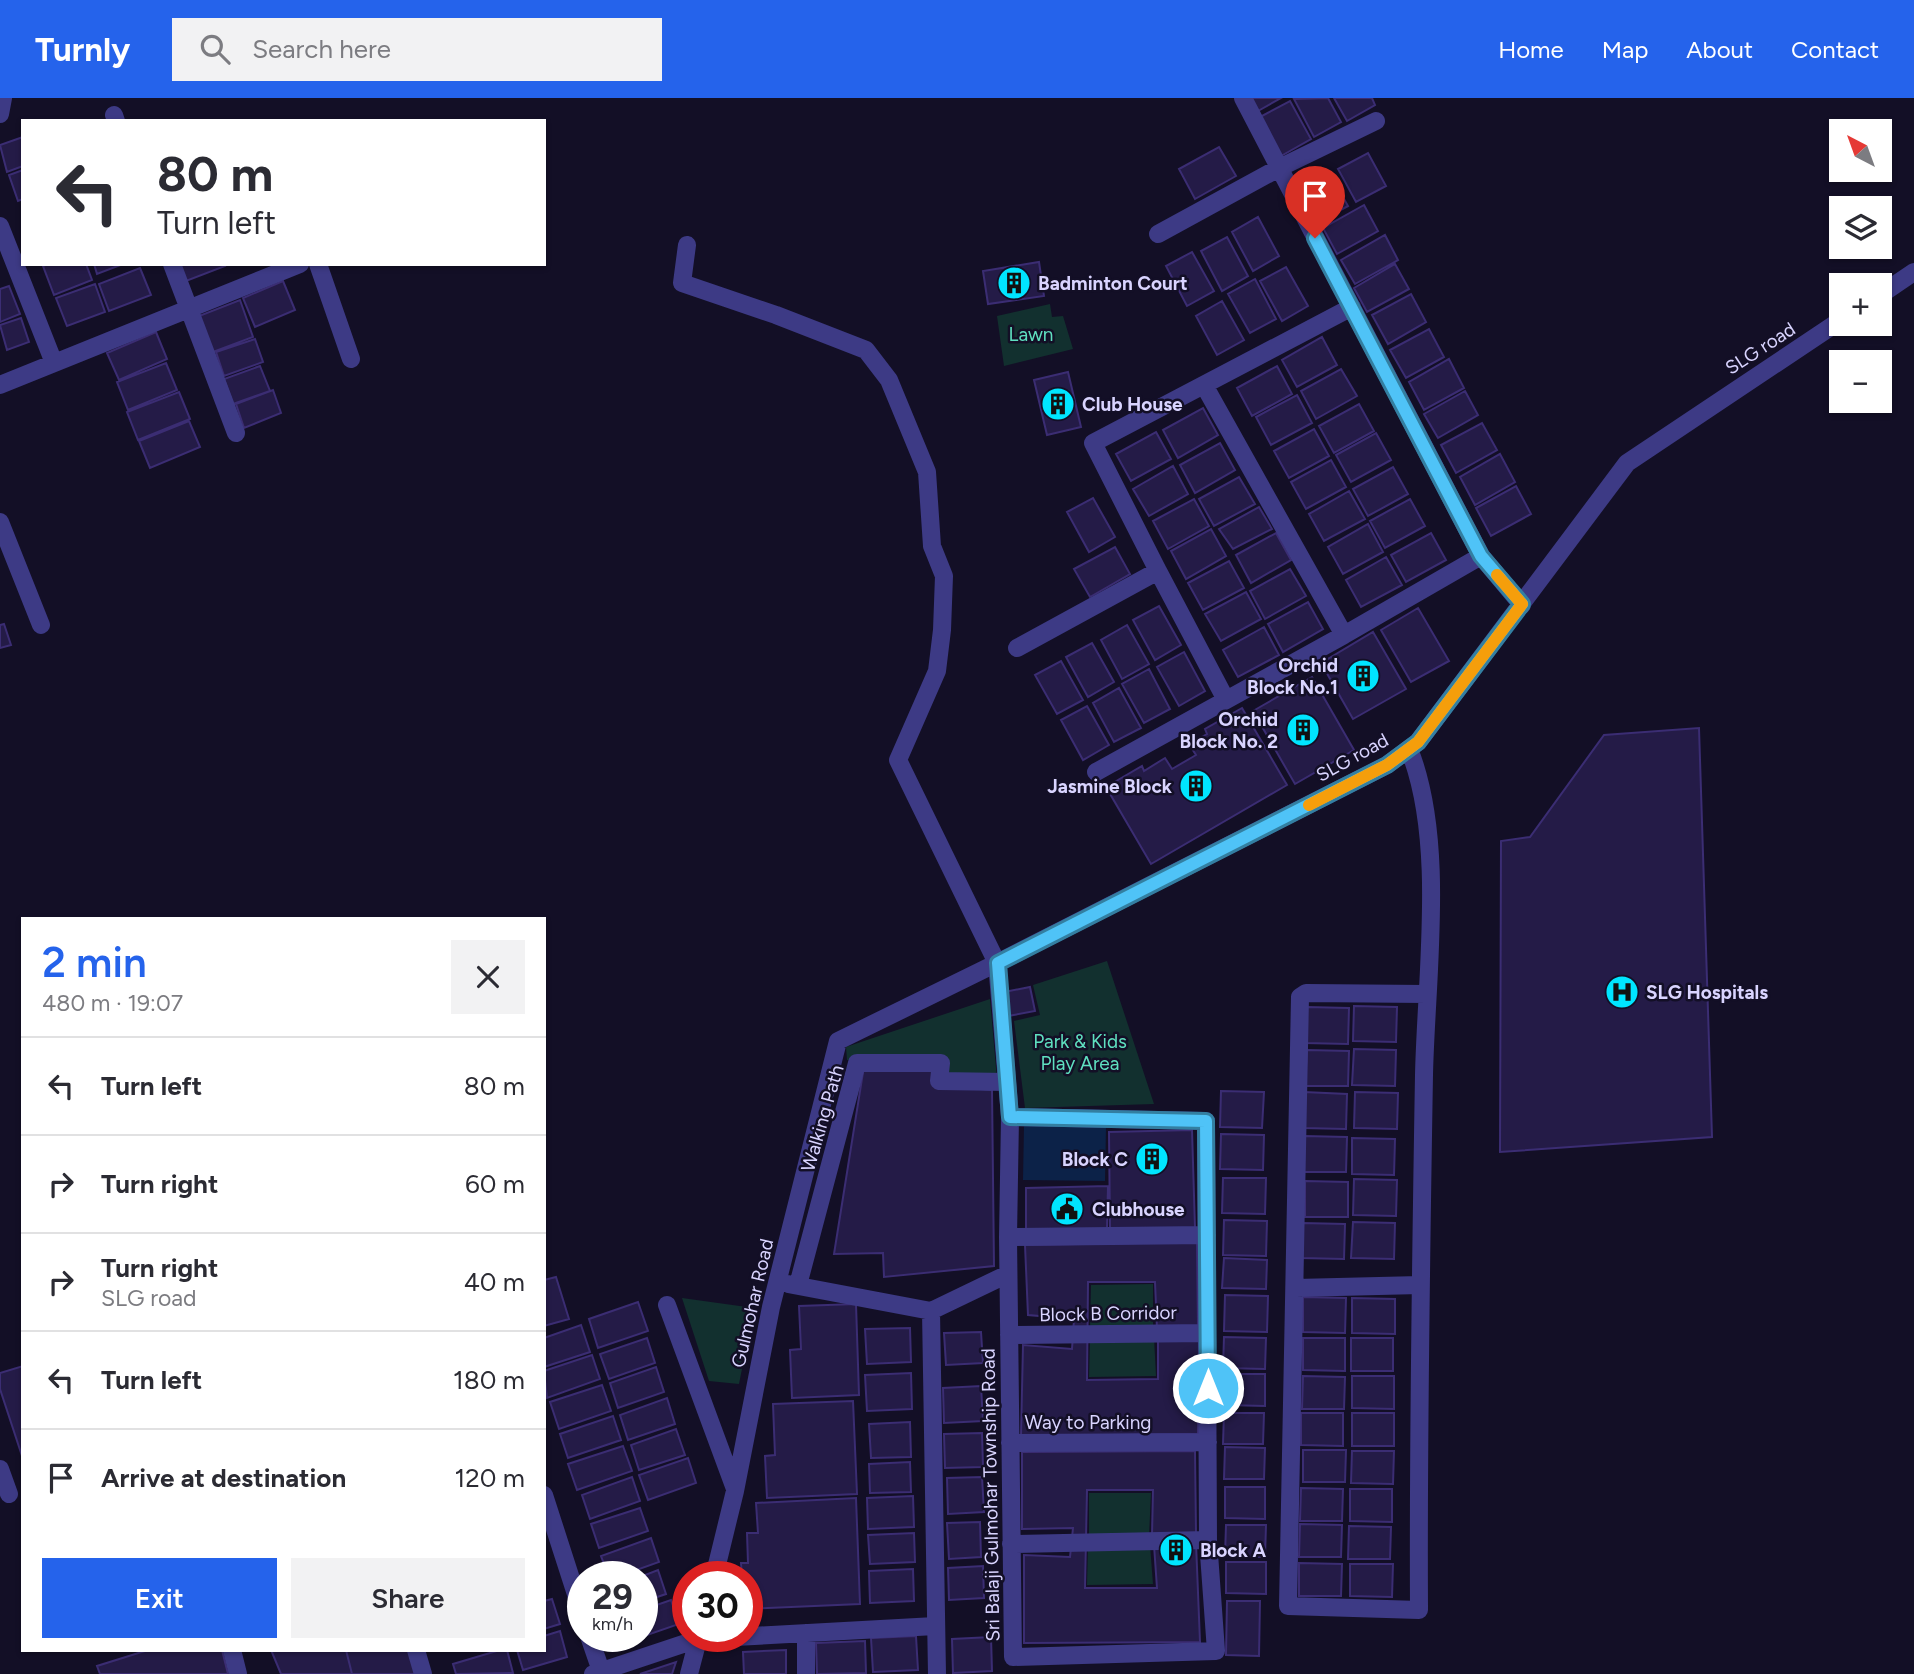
<!DOCTYPE html>
<html lang="en">
<head>
<meta charset="utf-8">
<style>
  body { margin:0; font-family:Figtree,sans-serif; background:#f2f2f3; color:#2b2b33; height:100vh; display:flex; flex-direction:column; font-size:26px; white-space:nowrap }
  * { box-sizing:border-box; margin:0 }
  p { font-size:23px; color:#7c7c81 }
  .icon { flex:none; width:38px; height:38px; fill:none; stroke:currentColor; stroke-width:2; stroke-linecap:round; stroke-linejoin:round }
  .map { position:relative; flex:1; overflow:hidden }
  .details { position:absolute; left:21px; top:819px; width:525px; height:735px; display:flex; flex-direction:column; background:#fff; border-radius:0px; box-shadow:0 2px 5px #0004 }
  .details>* { flex:none }
  .guide { position:absolute; left:21px; top:21px; width:525px; height:147px; border-radius:0px; box-shadow:0 2px 5px #0004; background:#fff; color:#2b2b33; overflow:hidden }
  .needle { width:46px; rotate:319deg }
  .buttons { position:absolute; left:1829px; top:21px; display:grid; gap:14px }
  .buttons a { display:grid; place-items:center; width:63px; height:63px; border-radius:0px; background:#fff; box-shadow:0 2px 5px #0004; font-size:35px }
  .speed { position:absolute; left:567px; top:1463px; display:flex; gap:14px; font-size:35px; font-weight:700; text-align:center }
  .speed>* { display:grid; place-content:center; width:91px; height:91px; border-radius:50%; background:#fff; box-shadow:0 2px 5px #0004; line-height:1 }
  .speed small { font-size:18px; font-weight:400 }
  .speed .limit { border:10px solid #d22; background:#fff; color:#111 }
  .pin { position:absolute; display:grid; place-items:center; width:60px; height:60px; color:#fff; margin:-72px -30px; border-radius:50% 50% 50% 0; rotate:-45deg; box-shadow:0 0 7px #0007 }
  .pin .icon { rotate:45deg }
  .me { position:absolute; width:77px; margin:-38px; rotate:0deg; stroke-linejoin:round; filter:drop-shadow(0 0 5px #0008) }
  .turn { display:flex; align-items:center; gap:24px; height:147px; padding:0 21px; font-size:32px }
  .turn .icon { width:91px; height:91px; stroke-width:2.5 }
  .turn b { display:block; font-size:49px; line-height:60px }
  .round { display:grid; place-items:center; flex:none; width:74px; height:74px; border-radius:0px; background:#f2f2f3 }
  .headline { display:flex; align-items:center; justify-content:space-between; height:119px; padding:0 21px }
  h1 { font-size:42px; font-weight:600; line-height:52px; color:#2563eb }
  .action { display:flex; gap:14px; margin-top:auto; padding:14px 21px }
  .action a { flex:1; height:80px; border-radius:0px; background:#2563eb; color:#fff; font-size:28px; font-weight:600; line-height:80px; text-align:center }
  .action a+a { background:#f2f2f3; color:#2b2b33 }
  ul { padding:0; list-style:none }
  li { display:flex; align-items:center; gap:21px; height:98px; padding:0 21px; border-top:2px solid #e1e1e2 }
  li div { flex:1 }
  li b { display:block; font-size:26px }
  li em { font-style:normal }
  header { display:flex; align-items:center; gap:42px; box-sizing:border-box; height:98px; padding:0 35px; background:#2563eb; color:#fff }
  header strong { font-size:33px }
  nav { display:flex; gap:38px; margin-inline-start:auto; font-size:24px }
  .search { width:490px; height:63px; background:#f2f2f3; display:flex; align-items:center; gap:18px; box-sizing:border-box; padding:0 24px; border-radius:0px; color:#7c7c81; font-size:26px }
  .map>svg:first-child { display:block }
</style>
</head>
<body>
<header>
<strong>Turnly</strong>
<div class="search"><svg class="icon" aria-label="search" viewBox="0 0 24 24"><circle cx="10" cy="10" r="6"/><path d="M15 15l6 6"/></svg>Search here</div>
<nav><a>Home</a><a>Map</a><a>About</a><a>Contact</a></nav>
</header>
<div class="map">
<svg width="1914" height="1576" viewBox="0 0 1914 1576">
  <rect width="100%" height="100%" fill="#130f26"/>
  <path fill="#12302f" d="M1050 206 1052 219 1063 218 1073 251 1004 268 997 218Z
    M1107 863 1154 1006 1025 1010 1014 923 1040 917 1033 887Z
    M990 901 997 981 945 979 946 962H847L846 949Z
    M1153 1186V1231L1090 1233 1091 1187Z
    M682 1200 754 1210 739 1286 709 1283Z
    M1090 1239H1154L1156 1278 1089 1279Z
    M1089 1395H1151L1149 1439 1089 1440Z
    M1088 1447H1150L1153 1486 1087 1487Z"/>
  <path fill="#0c2248" d="M1024 1028 1106 1029 1105 1083 1023 1082Z"/>
  <path fill="#241b47" stroke="#3b2d73" stroke-width="2" d="M1250 0H1281L1258 13Z
    M1328 0 1341 24 1314 39 1294 1Z
    M1334 0H1372L1375 7 1347 23Z
    M1290 3 1311 41 1281 58 1260 19Z
    M23 39V68L7 74 0 47Z
    M1219 49 1236 78 1195 101 1179 71Z
    M1368 55 1386 88 1356 104 1338 71Z
    M23 72V101L18 103 9 77Z
    M1329 74 1348 108 1319 124 1301 90Z
    M1364 107 1378 133 1337 156 1323 130Z
    M1258 119 1279 158 1253 173 1232 134Z
    M1385 137 1398 162 1355 186 1341 162Z
    M1227 139 1248 178 1222 193 1201 153Z
    M1192 154 1214 193 1187 208 1166 168Z
    M1039 164 1044 198 988 206 983 173Z
    M48 166H86L92 182 54 197 43 168Z
    M94 166H123L97 176Z
    M180 166H224L225 168 186 183Z
    M1395 166 1409 191 1367 214 1354 190Z
    M1286 169 1308 208 1282 223 1260 183Z
    M140 170 151 197 109 213 99 186Z
    M1255 181 1276 221 1250 235 1228 196Z
    M283 183 295 212 255 229 243 200Z
    M95 186 105 214 67 228 56 200Z
    M9 188 20 216 0 224V191Z
    M1411 196 1426 224 1388 246 1372 217Z
    M240 202 253 239 213 254 199 218Z
    M1222 203 1244 242 1217 257 1196 218Z
    M21 220 29 244 7 252 0 227Z
    M1429 231 1444 259 1406 280 1390 252Z
    M156 234 167 261 119 282 107 255Z
    M1322 239 1337 267 1297 289 1282 262Z
    M255 241 263 264 224 278 216 254Z
    M1449 261 1464 290 1424 312 1409 284Z
    M166 265 177 292 128 312 117 284Z
    M260 268 270 293 233 306 224 281Z
    M1277 268 1292 296 1252 318 1237 290Z
    M1341 271 1357 298 1316 321 1301 293Z
    M1068 274 1081 329 1047 337 1034 282Z
    M273 292 281 315 244 330 236 306Z
    M1465 293 1478 317 1438 340 1424 316Z
    M179 294 190 321 138 342 127 314Z
    M1297 297 1312 325 1271 347 1256 319Z
    M1359 306 1374 333 1334 355 1319 328Z
    M1203 310 1218 337 1178 360 1163 332Z
    M189 323 200 349 150 370 139 343Z
    M1482 325 1497 352 1456 375 1441 347Z
    M1314 331 1329 358 1289 380 1274 353Z
    M1156 334 1171 361 1131 383 1116 356Z
    M1376 335 1391 362 1351 384 1336 357Z
    M1220 345 1235 372 1195 395 1180 367Z
    M1500 356 1515 384 1475 407 1460 379Z
    M1331 362 1346 389 1306 411 1291 384Z
    M1173 368 1188 396 1149 418 1133 391Z
    M1393 369 1408 396 1368 418 1353 391Z
    M1239 379 1255 406 1214 428 1199 401Z
    M1516 388 1531 416 1491 438 1476 410Z
    M1349 393 1365 421 1324 443 1309 416Z
    M1093 400 1115 439 1089 454 1067 414Z
    M1194 401 1209 428 1168 451 1153 423Z
    M1410 401 1425 428 1385 450 1370 423Z
    M1259 409 1272 431 1233 451 1219 431Z
    M1368 426 1383 454 1343 476 1328 449Z
    M1211 431 1226 458 1186 481 1171 453Z
    M1276 435 1291 462 1251 485 1236 457Z
    M1431 435 1446 462 1406 484 1391 457Z
    M1115 449 1130 476 1090 499 1074 471Z
    M1386 459 1402 487 1361 509 1346 482Z
    M1229 463 1244 490 1203 512 1188 485Z
    M1290 471 1306 498 1265 521 1250 493Z
    M1246 494 1261 521 1221 543 1205 516Z
    M1308 504 1323 531 1283 554 1268 526Z
    M1159 508 1181 547 1155 562 1133 522Z
    M1418 510 1449 563 1411 584 1381 532Z
    M4 526 11 547 0 550V527Z
    M1127 527 1149 566 1122 581 1101 542Z
    M1264 529 1279 557 1238 579 1223 552Z
    M1373 534 1406 591 1353 621 1321 565Z
    M1092 545 1114 584 1088 599 1066 559Z
    M1184 554 1205 593 1179 608 1157 569Z
    M1061 563 1083 602 1057 616 1035 577Z
    M1149 571 1170 611 1144 625 1122 586Z
    M1312 579 1354 652 1295 686 1253 613Z
    M1119 590 1141 630 1114 644 1093 605Z
    M1087 608 1109 647 1083 662 1061 622Z
    M1242 610 1287 687 1151 766 1106 689 1142 668 1144 673 1165 660 1172 671 1196 657 1189 646 1207 636 1205 631Z
    M1699 630 1712 1039 1500 1054 1501 743 1530 739 1604 637Z
    M1030 889 1035 913 1008 918 1004 894Z
    M1354 908 1397 909 1396 944 1353 943Z
    M1307 909 1349 910 1348 946 1305 945Z
    M1354 951 1396 952 1395 988 1352 987Z
    M1307 952 1349 953 1348 988H1305Z
    M937 967 936 987 992 992 994 1168 884 1179 883 1155 834 1156 864 968Z
    M1221 993 1264 994 1262 1030 1220 1029Z
    M1304 994 1347 996 1346 1031 1303 1030Z
    M1355 994 1398 995 1397 1031 1354 1030Z
    M1192 1032 1195 1130 1110 1132 1109 1034Z
    M1221 1036 1264 1037 1263 1072 1220 1071Z
    M1304 1038 1347 1039 1346 1074H1303Z
    M1352 1040 1395 1041 1394 1077 1352 1076Z
    M1223 1080H1266L1265 1116 1222 1115Z
    M1354 1081 1397 1082 1396 1118 1353 1117Z
    M1305 1083 1348 1084V1119H1305Z
    M1108 1088 1107 1131 1026 1132V1090Z
    M1224 1122 1267 1123 1266 1158 1223 1157Z
    M1353 1124 1395 1125 1394 1161 1351 1160Z
    M1302 1125 1345 1126 1344 1161 1301 1160Z
    M1197 1144 1198 1230 1157 1231 1155 1184H1088L1087 1282 1158 1281V1240H1199L1198 1336 1021 1338 1023 1247 1072 1251 1074 1221 1028 1217 1025 1147Z
    M1224 1160 1267 1162 1266 1191 1222 1190Z
    M556 1179 569 1221 544 1228V1182Z
    M1225 1197 1268 1198 1267 1234 1224 1233Z
    M1303 1199 1346 1200 1345 1235 1303 1234Z
    M1352 1200 1395 1201V1236L1352 1235Z
    M638 1204 648 1233 598 1250 589 1221Z
    M856 1206 859 1297 792 1300 790 1252 801 1251 799 1208Z
    M581 1227 590 1254 544 1269V1240Z
    M910 1230 911 1264 867 1266 865 1231Z
    M981 1234 983 1265 946 1267 944 1235Z
    M1224 1239 1266 1240 1265 1271 1223 1270Z
    M647 1240 655 1265 609 1281 600 1256Z
    M1303 1240H1345V1273L1303 1272Z
    M1351 1240H1393V1273H1351Z
    M592 1257 600 1281 547 1300 544 1273Z
    M23 1268V1361L0 1291V1275Z
    M656 1269 664 1294 618 1310 610 1285Z
    M911 1275 912 1311 867 1313 865 1277Z
    M1225 1276H1265V1308L1225 1307Z
    M1303 1278 1345 1279 1344 1311H1302Z
    M1352 1278H1394V1311L1352 1310Z
    M602 1287 611 1313 559 1331 550 1304Z
    M981 1288 983 1323 944 1325 943 1290Z
    M667 1300 675 1326 628 1342 620 1317Z
    M853 1303 857 1396 767 1400 765 1358 775 1357 773 1306Z
    M1224 1315H1264L1263 1346H1223Z
    M1301 1315H1343V1348L1301 1347Z
    M1352 1315H1394V1348H1352Z
    M613 1318 621 1342 568 1360 560 1336Z
    M910 1324 911 1359 871 1360 869 1326Z
    M676 1331 685 1357 639 1372 631 1347Z
    M982 1335 983 1369 945 1370 944 1336Z
    M623 1348 632 1373 577 1392 568 1366Z
    M1225 1349 1265 1350 1264 1381H1224Z
    M1303 1352H1346L1345 1384H1303Z
    M1195 1353 1196 1436 1152 1437 1153 1392H1087L1085 1490H1157L1154 1447 1196 1445 1200 1544 1024 1545V1457L1070 1459 1073 1430 1022 1431V1354Z
    M1352 1353H1394L1393 1386 1351 1385Z
    M688 1360 696 1385 648 1402 639 1377Z
    M910 1364 911 1394 870 1395 869 1366Z
    M632 1379 640 1403 590 1421 582 1397Z
    M982 1379 984 1414 948 1416 947 1380Z
    M1225 1389H1265V1421L1225 1420Z
    M1301 1390 1343 1391 1342 1423H1300Z
    M1350 1391H1392V1424L1350 1423Z
    M913 1398 914 1429 868 1431 867 1400Z
    M856 1400 860 1506 747 1511V1479H742L741 1465H748L747 1435H758L756 1405Z
    M640 1410 648 1433 599 1450 591 1426Z
    M980 1424 981 1459 949 1461 947 1425Z
    M1300 1426 1342 1427 1341 1459H1299Z
    M1226 1427H1266L1265 1459 1225 1458Z
    M1349 1428 1391 1429 1390 1461H1348Z
    M914 1435 915 1464 870 1466 868 1437Z
    M651 1440 659 1464 617 1479H609L601 1458Z
    M1226 1464H1266V1496L1226 1495Z
    M1299 1465 1342 1466 1341 1498H1299Z
    M1350 1466H1393L1392 1499 1350 1498Z
    M983 1468 984 1500 949 1502 948 1470Z
    M913 1471 914 1503 870 1505 869 1473Z
    M658 1472 666 1496 642 1504V1479H640Z
    M552 1501 560 1526 544 1531V1503Z
    M671 1502 679 1526 627 1544 625 1538H642V1512Z
    M1227 1503H1260L1259 1558 1226 1557Z
    M560 1533 567 1559 523 1572 517 1552H544V1538Z
    M916 1538 918 1572 873 1574 871 1540Z
    M991 1539 992 1573 953 1575 952 1541Z
    M865 1543 866 1575 817 1576 816 1545Z
    M148 1552H222L228 1576H100L97 1568Z
    M271 1552H346L352 1576H281Z
    M346 1552H409L417 1576H352Z
    M500 1552H507L513 1575 456 1576 453 1566Z
    M786 1552V1576H744L743 1554Z
    M676 1564 672 1576H640Z"/>
  <g fill="none" stroke-linecap="round" stroke-linejoin="round">
    <path stroke="#3d3a85" stroke-width="18" d="M1243 0 1481 458 1522 507
      M0 16 3 0
      M114 17 116 23
      M0 128 54 265
      M1158 136 1279 70 1376 23
      M687 147 682 185 776 217 866 252 889 282 927 374 932 448 944 478 942 532 937 573 898 662 997 865 1010 1019 1008 1139 1013 1559 1216 1553 1208 1442 1206 1023 1010 1019
      M172 166 236 335
      M318 166 351 261
      M1880 197 1914 174
      M0 287 300 166
      M1204 287 1344 537 1481 458
      M0 424 41 527
      M1158 473 1093 345 1352 209
      M1017 550 1158 473 1226 602
      M1409 651C1446 743 1426 878 1424 977 1421 1155 1418 1334 1419 1512L1288 1508 1300 899 1306 895 1427 896
      M1096 674 1344 537
      M1008 1139 1207 1137
      M788 1186 931 1213 1008 1176
      M798 1187 857 965H941L939 983 1007 984
      M1296 1190 1420 1187
      M667 1207 735 1391
      M931 1213 937 1576
      M1009 1237 1207 1235
      M1010 1345 1208 1344
      M0 1371 9 1396
      M544 1397 583 1518
      M1011 1446 1208 1442
      M714 1479 735 1393 771 1209 838 943 997 865 1387 667 1418 644 1627 365 1841 222
      M806 1535V1576
      M589 1538 601 1573
      M232 1552 238 1576
      M416 1552 423 1576
      M593 1576 698 1541 935 1528
      M689 1576 699 1538"/>
  </g>
  <g fill="none" stroke-linecap="round" stroke-linejoin="round">
    <defs>
      <path id="route" d="M1208 1290 1206 1023 1010 1019 998 865 1387 667 1418 644 1522 506 1481 458 1315 140"/>
    </defs>
    <use href="#route" stroke="#337fa1" stroke-width="18"/>
    <use href="#route" stroke="#4fc3f7" stroke-width="12"/>
    <path stroke="#f59e0b" stroke-width="12" d="M1309 707 1387 667 1418 644 1522 506 1497 477"/>
  </g>
  <defs>
    <symbol id="building-disc" viewBox="-11 -11 22 22"><circle r="9.5" fill="#00e5ff" stroke="#130f26"/><path d="M-4-6H4V6H1V3H-1V6H-4ZM-2.5-4.3h1.7v1.8h-1.7ZM.8-4.3h1.7v1.8H.8ZM-2.5-1h1.7V.8h-1.7ZM.8-1h1.7V.8H.8Z" fill="#111"/></symbol>
    <symbol id="hospital-disc" viewBox="-11 -11 22 22"><circle r="9.5" fill="#00e5ff" stroke="#130f26"/><path d="M-5-5h3v3.5h4V-5h3V5h-3V1.5h-4V5h-3Z" fill="#111"/></symbol>
    <symbol id="civic-disc" viewBox="-11 -11 22 22"><circle r="9.5" fill="#00e5ff" stroke="#130f26"/><path d="M-.6-6.5H3V-4.5H.6V-3L4-1V1h2V6H-6V1h2V-1L-.6-3ZM-1.2 2.5V6h2.4V2.5Z" fill="#111"/></symbol>
  </defs>
  <g fill-rule="evenodd">
    <use href="#building-disc" x="995" y="166" width="38" height="38"/>
    <use href="#building-disc" x="1039" y="287" width="38" height="38"/>
    <use href="#building-disc" x="1344" y="559" width="38" height="38"/>
    <use href="#building-disc" x="1284" y="613" width="38" height="38"/>
    <use href="#building-disc" x="1177" y="669" width="38" height="38"/>
    <use href="#hospital-disc" x="1603" y="875" width="38" height="38"/>
    <use href="#building-disc" x="1133" y="1042" width="38" height="38"/>
    <use href="#civic-disc" x="1048" y="1092" width="38" height="38"/>
    <use href="#building-disc" x="1157" y="1433" width="38" height="38"/>
  </g>
  <g text-anchor="middle" stroke-width="5" stroke-linejoin="round" paint-order="stroke">
    <g font-size="19" font-weight="bold" fill="#d9d4ff" stroke="#130f26" text-anchor="start">
      <text x="1038" y="192">Badminton Court</text>
      <text x="1082" y="313">Club House</text>
      <text x="1338" y="574" text-anchor="end">Orchid<tspan x="1338" dy="22">Block No.1</tspan></text>
      <text x="1278" y="628" text-anchor="end">Orchid<tspan x="1278" dy="22">Block No. 2</tspan></text>
      <text x="1172" y="695" text-anchor="end">Jasmine Block</text>
      <text x="1646" y="901">SLG Hospitals</text>
      <text x="1128" y="1068" text-anchor="end">Block C</text>
      <text x="1092" y="1118">Clubhouse</text>
      <text x="1200" y="1459">Block A</text>
    </g>
    <g font-size="19" fill="#5fe0c0" stroke="#130f26">
      <text x="1031" y="243">Lawn</text>
      <text x="1080" y="950">Park &amp; Kids<tspan x="1080" dy="22">Play Area</tspan></text>
    </g>
    <g font-size="19" fill="#d9d4ff" stroke="#130f26">
      <text transform="translate(1760 250) rotate(-33)" y="7">SLG road</text>
      <text transform="translate(1352 659) rotate(-29)" y="7">SLG road</text>
      <text transform="translate(822 1020) rotate(-74)" y="7">Walking Path</text>
      <text transform="translate(752 1205) rotate(-77)" y="7">Gulmohar Road</text>
      <text transform="translate(1108 1215) rotate(-1)" y="7">Block B Corridor</text>
      <text x="1088" y="1331">Way to Parking</text>
      <text transform="translate(990 1397) rotate(-91)" y="7">Sri Balaji Gulmohar Township Road</text>
    </g>
  </g>
</svg>
<div class="buttons">
<a><svg class="needle" viewBox="-14 -14 28 28"><path d="M0-13l5 13h-10z" fill="#e53935"/><path d="M0 13l5-13h-10z" fill="#7c7c81"/></svg></a>
<a><svg class="icon" aria-label="layers" viewBox="0 0 24 24"><path d="M12 4l9 5-9 5-9-5zM3 14l9 5 9-5"/></svg></a>
<a>+</a>
<a>−</a>
</div>
<div class="speed"><div>29<small>km/h</small></div><div class="limit">30</div></div>
<div class="pin" style="left:1315px;top:140px;background:#d93025"><svg class="icon" aria-label="arrive" viewBox="0 0 24 24"><path d="M6 21V4h12l-3 4 3 4H6"/></svg></div>
<svg class="me" style="left:1208px;top:1290px" viewBox="-20 -20 40 40"><circle r="17" fill="#4fc3f7" stroke="#fff" stroke-width="3"/><path d="M0-11L8 9 0 5-8 9z" fill="#fff"/></svg>
<div class="guide">
<div class="turn"><svg class="icon" aria-label="left" viewBox="0 0 24 24"><path d="M17 20v-9H6M10 6l-5 5 5 5"/></svg><div><b>80 m</b>Turn left</div></div>
</div>
<section class="details">
<div class="headline"><div><h1>2 min</h1><p>480 m · 19:07</p></div><a class="round"><svg class="icon" aria-label="close" viewBox="0 0 24 24"><path d="M6 6l12 12M18 6L6 18"/></svg></a></div>
<ul>
<li><svg class="icon" aria-label="left" viewBox="0 0 24 24"><path d="M17 20v-9H6M10 6l-5 5 5 5"/></svg><div><b>Turn left</b></div><em>80 m</em></li>
<li><svg class="icon" aria-label="right" viewBox="0 0 24 24"><path d="M7 20v-9h11M14 6l5 5-5 5"/></svg><div><b>Turn right</b></div><em>60 m</em></li>
<li><svg class="icon" aria-label="right" viewBox="0 0 24 24"><path d="M7 20v-9h11M14 6l5 5-5 5"/></svg><div><b>Turn right</b><p>SLG road</p></div><em>40 m</em></li>
<li><svg class="icon" aria-label="left" viewBox="0 0 24 24"><path d="M17 20v-9H6M10 6l-5 5 5 5"/></svg><div><b>Turn left</b></div><em>180 m</em></li>
<li><svg class="icon" aria-label="arrive" viewBox="0 0 24 24"><path d="M6 21V4h12l-3 4 3 4H6"/></svg><div><b>Arrive at destination</b></div><em>120 m</em></li>
</ul>
<div class="action"><a>Exit</a><a>Share</a></div>
</section>
</div>
</body>
</html>
